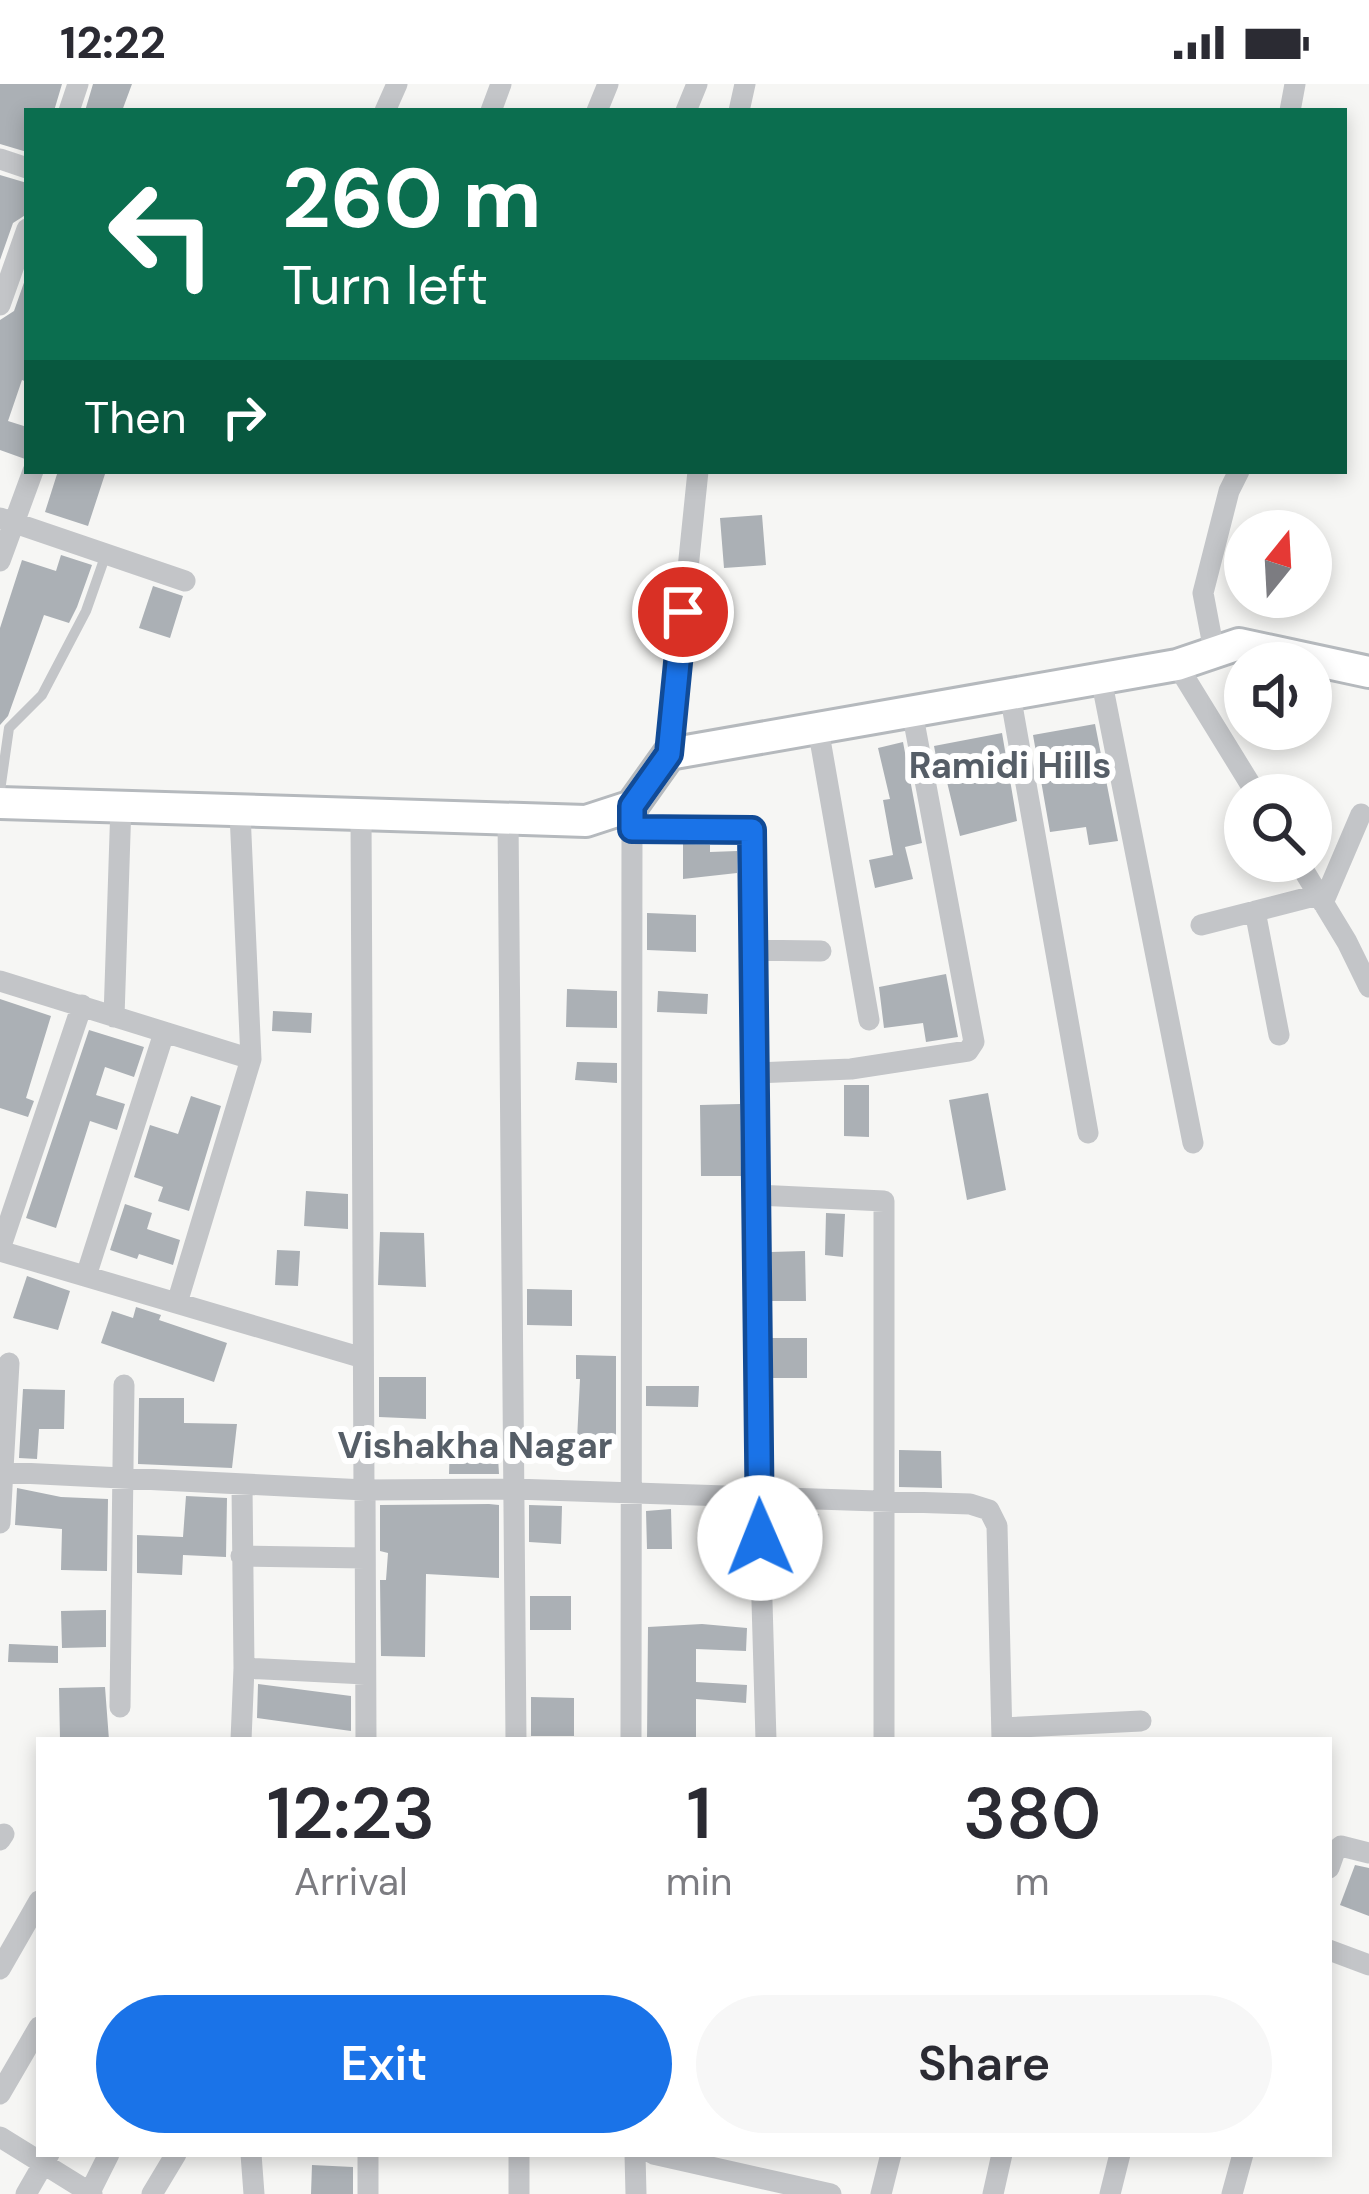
<!DOCTYPE html>
<html lang="en">
<head>
<meta charset="utf-8">
<style>
  body { margin:0; font-family:"DM Sans",sans-serif; background:#f7f7f7; color:#2b2b33; height:100vh; display:flex; flex-direction:column; font-size:45px; white-space:nowrap }
  * { box-sizing:border-box; margin:0 }
  p { font-size:39px; color:#7c7c81 }
  .icon { flex:none; width:66px; height:66px; fill:none; stroke:currentColor; stroke-width:2; stroke-linecap:round; stroke-linejoin:round }
  .map { position:relative; flex:1; overflow:hidden }
  .sheet { position:absolute; left:36px; top:1653px; width:1296px; height:420px; display:flex; flex-direction:column; background:#fff; border-radius:0px; box-shadow:0 6px 18px #0003 }
  .sheet>* { flex:none }
  .hud { position:absolute; left:24px; top:24px; width:1323px; height:366px; border-radius:0px; box-shadow:0 6px 18px #0003; background:#0b6e4f; color:#fff; overflow:hidden }
  .needle { width:78px; rotate:18deg }
  .buttons { position:absolute; left:1224px; top:426px; display:grid; gap:24px }
  .buttons a { display:grid; place-items:center; width:108px; height:108px; border-radius:50%; background:#fff; box-shadow:0 6px 18px #0003; font-size:60px }
  .pin { position:absolute; display:grid; place-items:center; width:102px; height:102px; color:#fff; margin:-51px; border:6px solid #fff; border-radius:50%; box-shadow:0 3px 12px #0007 }
  .me { position:absolute; width:132px; margin:-66px; rotate:359deg; stroke-linejoin:round; filter:drop-shadow(0 0 9px #0008) }
  .turn { display:flex; align-items:center; gap:42px; height:252px; padding:0 60px; font-size:54px }
  .turn .icon { width:156px; height:156px; stroke-width:2.5 }
  .turn b { display:block; font-size:84px; line-height:102px }
  .then { display:flex; align-items:center; height:114px; padding:0 60px; background:#0003; gap:24px; font-size:45px }
  .eta { display:flex; justify-content:space-evenly; align-items:center; height:204px; text-align:center }
  .eta b { font-size:72px; font-weight:600; line-height:84px }
  .button { display:flex; gap:24px; margin-top:auto; padding:24px 60px }
  .button a { flex:1; height:138px; border-radius:72px; background:#1a73e8; color:#fff; font-size:48px; font-weight:600; line-height:138px; text-align:center }
  .button a+a { background:#f7f7f7; color:#2b2b33 }
  .status { display:flex; justify-content:space-between; align-items:center; height:84px; padding:0 60px; background:#fff; direction:ltr }
  .status svg { height:33px; fill:currentColor }
  .map>svg:first-child { display:block }
</style>
</head>
<body>
<div class="status"><b>12:22</b><svg viewBox="0 0 49 12"><path d="M0 12V9h3v3zM5 12V6h3v6zM10 12V3h3v9zM15 12V0h3v12zM26 1h20v11H26zM47 4h2v5h-2z"/></svg></div>
<div class="map">
<svg width="1369" height="2110" viewBox="0 0 1369 2110">
  <rect width="100%" height="100%" fill="#f6f6f4"/>
  <path fill="#abb0b5" d="M0 0H62L54 27H27V68L0 60Z
    M93 0H132L122 27H85Z
    M0 91 27 99V130L13 139 0 176Z
    M27 190V298L22 296 8 337 27 343 25 375 0 366V236L14 227Z
    M58 387H106L88 442 45 428Z
    M762 431 766 481 724 484 720 434Z
    M61 471 92 481 77 523 69 539 44 531 8 632 0 641V544L22 476 56 487Z
    M153 502 183 512 170 554 139 544Z
    M1095 640 1118 757 1089 761 1086 743 1050 748 1033 651Z
    M1002 649 1017 737 960 752 947 698 941 699 934 662Z
    M903 658 922 759 905 763 913 795 875 804 869 776 893 771 883 716 890 715 878 664Z
    M683 760 710 761V768L737 767V789L683 795Z
    M647 829 696 831V868L647 866Z
    M946 890 958 953 926 958 923 939 884 944 879 903Z
    M567 905 617 907V944L566 943Z
    M658 907 708 910 707 930 657 928Z
    M0 915 51 932 26 1014 34 1017 28 1033 0 1024Z
    M273 927 312 929 311 949 272 947Z
    M89 946 144 963 134 993 105 983 96 1011 125 1020 117 1046 90 1037 56 1144 26 1134Z
    M577 978 617 979V999L575 996Z
    M844 1001H869V1053L844 1052Z
    M988 1009 1006 1106 967 1116 949 1016Z
    M191 1012 221 1022 189 1127 158 1117 163 1103 134 1093 150 1041 178 1050Z
    M740 1020 741 1092H701L700 1021Z
    M306 1107 348 1110V1145L304 1142Z
    M125 1120 152 1129 147 1145 180 1156 173 1181 139 1170 137 1175 110 1166Z
    M826 1129 845 1130 843 1173 825 1171Z
    M380 1148 424 1149 426 1203 378 1201Z
    M277 1166 300 1167 298 1202 275 1201Z
    M805 1167 806 1217H772L771 1168Z
    M27 1192 70 1207 58 1246 13 1234Z
    M527 1205 572 1206V1242L527 1241Z
    M136 1223 161 1231 159 1236 227 1259 214 1298 101 1259 112 1227 133 1234Z
    M772 1254H807V1294H773Z
    M576 1271 616 1272V1357L577 1356 580 1295H576Z
    M379 1293H426V1335L379 1333Z
    M646 1302H699L698 1323 646 1322Z
    M23 1305 65 1306 64 1345H39L37 1375 19 1374Z
    M139 1314H184V1339L237 1340 232 1384 138 1380Z
    M450 1357H497L499 1390H449Z
    M899 1366 941 1367 942 1404 899 1403Z
    M17 1404 61 1413 108 1415 107 1487 61 1486 62 1445 15 1441Z
    M186 1412 227 1414 226 1473 183 1471 182 1491 137 1489V1451L183 1453Z
    M489 1420 499 1421V1494L426 1490 425 1573 381 1572 380 1496H386L388 1469 380 1467V1421Z
    M529 1421 562 1422 561 1460 529 1458Z
    M671 1425 672 1465H647L646 1427Z
    M819 1430 820 1468 776 1467 775 1431Z
    M530 1512H571V1546H530Z
    M106 1526V1563L62 1564 61 1527Z
    M702 1540 747 1544 746 1567 696 1565V1598L747 1601 746 1619 696 1615V1656H647L648 1543Z
    M9 1560 58 1562V1579L8 1578Z
    M258 1600 351 1612V1647L257 1634Z
    M105 1603 109 1656H60L59 1604Z
    M531 1613 574 1614V1652H531Z
    M1355 1781 1369 1784V1832L1340 1821Z
    M312 2081 353 2083V2110H311Z"/>
  <g fill="none" stroke-linecap="round" stroke-linejoin="round">
    <defs>
      <path id="secondary" d="M0 719 586 737 632 722 669 670 1177 581 1239 560 1369 588"/>
    </defs>
    <use href="#secondary" stroke="#b5b9bd" stroke-width="36"/>
    <path stroke="#c3c5c8" stroke-width="10" d="M0 707 9 644 42 611 86 527 106 470"/>
    <path stroke="#c3c5c8" stroke-width="21" d="M69 27 78 0
      M385 27 397 0
      M491 27 501 0
      M597 27 608 0
      M686 27 697 0
      M739 27 745 0
      M1290 27 1295 0
      M0 75 27 84
      M0 221 27 145
      M0 434 185 497
      M0 477 33 387
      M1214 567 1203 509 1229 407 1239 387
      M1177 581 1257 711
      M1101 594 1193 1059
      M1010 610 1088 1049
      M818 644 869 936
      M669 670 698 387
      M361 730 364 1405
      M508 733 516 1656
      M632 745 752 746 759 1414 766 1656
      M1298 777 1347 858 1369 903
      M1323 819 1361 730
      M1255 827 1279 951
      M1201 841 1318 811
      M753 866 821 867
      M0 897 251 975
      M114 933 121 720
      M755 989 851 985 968 967 974 958 912 627
      M756 1111 884 1117V1656
      M0 1165 82 921
      M0 1167 363 1274
      M86 1192 164 949
      M177 1219 251 975 240 729
      M0 1388 365 1406 514 1405 970 1420 989 1426 997 1442 1002 1656
      M365 1406 366 1656
      M0 1439 9 1279
      M241 1472 365 1474
      M244 1584 365 1590
      M120 1623 124 1301
      M1002 1644 1141 1637
      M241 1656 244 1584 242 1402
      M631 1656 632 734
      M0 1756 4 1750
      M1329 1784 1335 1767 1341 1762 1369 1769
      M1329 1866 1369 1881
      M0 1885 39 1817
      M0 2010 39 1943
      M0 2053 92 2110
      M251 2070 254 2110
      M368 2070V2110
      M519 2070V2110
      M635 2070 636 2110
      M653 2070 831 2110
      M26 2110 49 2070
      M89 2110 109 2070
      M152 2110 176 2070
      M881 2110 891 2070
      M993 2110 1002 2070
      M1110 2110 1120 2070
      M1232 2110 1243 2070"/>
    <use href="#secondary" stroke="#fff" stroke-width="30"/>
  </g>
  <g fill="none" stroke-linecap="round" stroke-linejoin="round">
    <defs>
      <path id="route" d="M683 528 669 670 632 722V745L752 746 760 1454"/>
    </defs>
    <use href="#route" stroke="#114b97" stroke-width="30"/>
    <use href="#route" stroke="#1a73e8" stroke-width="21"/>
  </g>
  <g text-anchor="middle" stroke-width="12" stroke-linejoin="round" paint-order="stroke">
    <g font-size="36" font-weight="bold" fill="#565e67" stroke="#fff">
      <text x="1010" y="694">Ramidi Hills</text>
      <text x="475" y="1374">Vishakha Nagar</text>
    </g>
  </g>
</svg>
<div class="buttons">
<a><svg class="needle" viewBox="-14 -14 28 28"><path d="M0-13l5 13h-10z" fill="#e53935"/><path d="M0 13l5-13h-10z" fill="#7c7c81"/></svg></a>
<a><svg class="icon" aria-label="sound" viewBox="0 0 24 24"><path d="M4 9h4l5-4v14l-5-4H4zM17 9q2 3 0 6"/></svg></a>
<a><svg class="icon" aria-label="search" viewBox="0 0 24 24"><circle cx="10" cy="10" r="6"/><path d="M15 15l6 6"/></svg></a>
</div>
<div class="pin" style="left:683px;top:528px;background:#d93025"><svg class="icon" aria-label="arrive" viewBox="0 0 24 24"><path d="M6 21V4h12l-3 4 3 4H6"/></svg></div>
<svg class="me" style="left:760px;top:1454px" viewBox="-20 -20 40 40"><circle r="19" fill="#fff"/><path d="M0-13L10 11 0 6-10 11z" fill="#1a73e8"/></svg>
<div class="hud">
<div class="turn"><svg class="icon" aria-label="left" viewBox="0 0 24 24"><path d="M17 20v-9H6M10 6l-5 5 5 5"/></svg><div><b>260 m</b>Turn left</div></div>
<div class="then">Then<svg class="icon" aria-label="right" viewBox="0 0 24 24"><path d="M7 20v-9h11M14 6l5 5-5 5"/></svg></div>
</div>
<section class="sheet">
<div class="eta">
<div><b>12:23</b><p>Arrival</p></div>
<div><b>1</b><p>min</p></div>
<div><b>380</b><p>m</p></div>
</div>
<div class="button"><a>Exit</a><a>Share</a></div>
</section>
</div>
</body>
</html>
